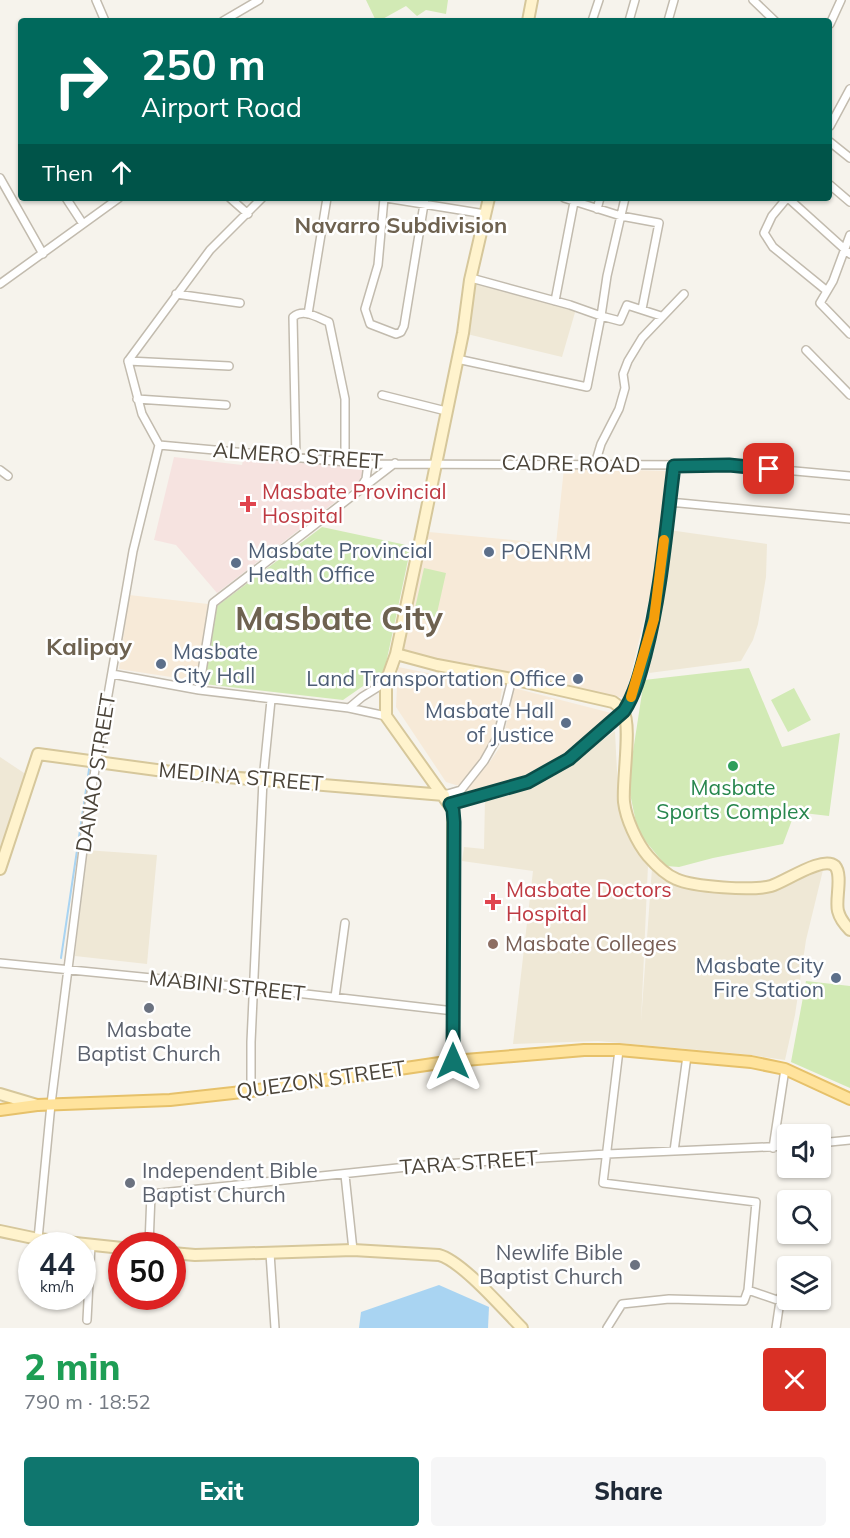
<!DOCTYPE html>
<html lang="en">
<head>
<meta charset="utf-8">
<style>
  body { margin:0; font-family:Mulish,sans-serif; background:#f6f6f7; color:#1f2937; height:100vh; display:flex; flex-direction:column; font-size:22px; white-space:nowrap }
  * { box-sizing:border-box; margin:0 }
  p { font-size:20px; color:#747a83 }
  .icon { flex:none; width:33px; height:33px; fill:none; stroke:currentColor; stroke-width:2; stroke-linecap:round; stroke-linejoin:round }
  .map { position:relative; height:1328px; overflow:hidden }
  .sheet { display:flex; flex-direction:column; background:#fff; flex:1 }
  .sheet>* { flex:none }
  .guide { position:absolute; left:18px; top:18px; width:814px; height:183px; border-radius:6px; box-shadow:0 2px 4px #0004; background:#00695c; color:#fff; overflow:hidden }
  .fabs { position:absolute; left:777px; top:1124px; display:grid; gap:12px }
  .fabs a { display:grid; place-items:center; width:54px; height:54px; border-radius:6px; background:#fff; box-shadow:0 2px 4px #0004; font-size:30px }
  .speed { position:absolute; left:18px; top:1232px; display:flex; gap:12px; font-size:30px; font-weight:700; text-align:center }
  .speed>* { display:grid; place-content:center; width:78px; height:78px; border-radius:50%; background:#fff; box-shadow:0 2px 4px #0004; line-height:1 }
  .speed small { font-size:15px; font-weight:400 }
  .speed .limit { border:9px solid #d22; background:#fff; color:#111 }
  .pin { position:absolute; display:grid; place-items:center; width:51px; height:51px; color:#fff; margin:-26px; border-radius:12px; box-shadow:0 3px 9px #0006 }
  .me { position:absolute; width:66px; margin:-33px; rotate:0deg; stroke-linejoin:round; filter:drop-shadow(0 0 4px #0008) }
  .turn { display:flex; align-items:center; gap:21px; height:126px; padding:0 24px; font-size:27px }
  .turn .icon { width:78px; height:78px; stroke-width:2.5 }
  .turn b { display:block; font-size:42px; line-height:51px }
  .then { display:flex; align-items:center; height:57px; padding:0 24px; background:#0003; gap:12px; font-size:22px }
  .round { display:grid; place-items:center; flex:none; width:63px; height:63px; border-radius:6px; background:#f6f6f7 }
  .overview { display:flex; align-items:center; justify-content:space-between; height:102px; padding:0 24px }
  h1 { font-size:36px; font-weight:800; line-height:45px; color:#1e9e55 }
  .action { display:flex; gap:12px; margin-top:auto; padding:12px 24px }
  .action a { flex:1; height:69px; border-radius:6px; background:#0f766e; color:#fff; font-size:24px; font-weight:800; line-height:69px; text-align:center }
  .action a+a { background:#f6f6f7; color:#1f2937 }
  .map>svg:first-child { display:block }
</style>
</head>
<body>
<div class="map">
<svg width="850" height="1328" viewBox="0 0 850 1328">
  <rect width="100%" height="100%" fill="#f6f3ec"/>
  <path fill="#f7ead8" d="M564 468 666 471 653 583 625 698 402 653 429 532 556 544Z
    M129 595 208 604 197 681 119 669Z
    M398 667 502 688 497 722 485 756 459 786 446 782 396 707Z
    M514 688 615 714 571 754 530 776 466 797 464 790 489 763 502 744Z"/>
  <path fill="#efe8d6" d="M475 281 576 309 562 357 467 334Z
    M669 530 767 544 766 577 758 624 753 640 741 661 649 673Z
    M615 731 619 812 648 865 641 1022 652 868 686 886 774 890 823 870 806 940 795 1015 785 1060 743 1054 598 1041 513 1044 533 871 462 861 464 847 484 849 485 798 508 796 548 778Z
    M0 757 27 775 0 852Z
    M85 850 157 855 147 964 75 956Z"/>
  <path fill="#f6e3e0" d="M244 456 365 467 364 478 361 482 217 593 176 545 154 540 174 457 242 465Z"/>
  <path fill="#d2eab5" d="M366 0H448L446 14 426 10 417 16 406 6 379 21H376Z
    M322 527 411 546 384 673 376 677 343 700 204 684 217 606Z
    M424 568 446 573 435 622 413 617Z
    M749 668 782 747 840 733 829 816 795 812 783 844 713 858 679 867 666 866 638 832 628 784 644 680Z
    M794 688 811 720 788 732 771 700Z
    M806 981 850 986V1088L791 1062Z"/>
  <path fill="#a9d4f2" d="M439 1285 489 1307 488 1328H359L361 1312Z"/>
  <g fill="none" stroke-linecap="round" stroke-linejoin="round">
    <path stroke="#a9d4f2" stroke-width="2" d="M61 958 90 763"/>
    <defs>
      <path id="street" d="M96 0 105 21
        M753 0 775 21
        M223 21 259 0
        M592 21 599 0
        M629 21 635 0
        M668 21 674 0
        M830 24 841 0
        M830 126 850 89
        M830 142 850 158
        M0 178 43 254
        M830 185 850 202
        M66 198 83 224
        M230 198 248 214
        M384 198 378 265 365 309 370 324 396 334 401 332 404 326 425 198
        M386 198 485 214
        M564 198 621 216 659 223 642 309
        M787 198 772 216 764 233 773 247 827 291
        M788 198 850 254
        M597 209 600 198
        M850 235 833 281 820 303 850 334
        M471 278 570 305 601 316 607 276 625 198
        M0 284 119 198
        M176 294 240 303
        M555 301 574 202
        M308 314 327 198
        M806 350 850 395
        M457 359 587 387 601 316 620 321 627 305 661 316
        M128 361 229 366
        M382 395 446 411
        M137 399 226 405
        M159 445 368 464 729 465 850 476
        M159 445 142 414 128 361 210 250 262 198
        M296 458 293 317C304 308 318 318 329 322L345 399V463
        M595 464 601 444 619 409 625 388 623 374 628 361 642 338 684 294
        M0 470 8 476
        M359 490 366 479 368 464
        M669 502 850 519
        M112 674 199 690 349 708 386 716
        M199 690 213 603 395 463
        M349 708 362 697 386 682
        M444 795 461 790 484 761 497 738 512 679
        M450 804 528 782 569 759 624 711C635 694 639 674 645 655 661 594 666 529 674 466
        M0 963 253 988 454 1011
        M335 997 345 923
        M251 1091V1042L263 780 271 700
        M820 1143 850 1140
        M773 1148 785 1069
        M674 1151 687 1056
        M345 1175 353 1250
        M38 1239 51 1104 88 810 133 551 159 445
        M149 1245 151 1194 426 1165 607 1154 788 1146
        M270 1253 275 1328
        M748 1290 780 1301
        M87 1320 91 1245
        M607 1328 622 1304 669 1299 744 1301 748 1290 756 1202 603 1183 619 1050
        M776 1328 780 1301 788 1270"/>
      <path id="secondary" d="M528 21 532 0
        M396 654 437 665 512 679 613 702C616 704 621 708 623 711 632 724 622 782 624 802 626 819 637 843 648 856 655 864 666 875 676 879 693 887 753 891 771 886 785 882 823 855 835 866 843 875 835 900 838 911 840 919 844 924 850 930
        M0 869 38 754 179 773 444 795
        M453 1061V810L386 716V682L396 654 421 537 463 333 470 280 489 198
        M0 1094 37 1105
        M0 1231 38 1239 122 1248
        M172 1253 195 1255 353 1250 439 1255C462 1261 504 1310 522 1328"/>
      <path id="primary" d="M0 1110 37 1105 170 1100 251 1091 453 1061 584 1050H619L751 1062 785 1069 850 1099"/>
    </defs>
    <use href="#street" stroke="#c2bbae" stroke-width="10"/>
    <use href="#secondary" stroke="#d6c79b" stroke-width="14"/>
    <use href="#primary" stroke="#e6c16a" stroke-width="14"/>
    <use href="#street" stroke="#fff" stroke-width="7"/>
    <use href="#secondary" stroke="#fff3cd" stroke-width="10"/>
    <use href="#primary" stroke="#ffe39c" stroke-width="10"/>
  </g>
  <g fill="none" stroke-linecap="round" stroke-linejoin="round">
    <defs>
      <path id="route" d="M453 1061 454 822 453 810 450 804 528 782 569 759 624 711C635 694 640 674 645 655 661 594 666 529 674 466L729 465 769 469"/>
    </defs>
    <use href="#route" stroke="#0a4d48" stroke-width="15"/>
    <use href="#route" stroke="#0f766e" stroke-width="10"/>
    <path stroke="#f59e0b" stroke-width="10" d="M631 697 654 619 664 540"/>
  </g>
  <g fill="#e0444e" stroke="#fff" stroke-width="2">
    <path d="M245 495h6v6h6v6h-6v6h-6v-6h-6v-6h6z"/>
    <path d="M490 893h6v6h6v6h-6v6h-6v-6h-6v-6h6z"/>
  </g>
  <g fill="#5c6f8a" stroke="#fff" stroke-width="2">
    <circle cx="489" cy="552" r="6"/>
    <circle cx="236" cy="563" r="6"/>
    <circle cx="161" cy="664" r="6"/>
    <circle cx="578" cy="679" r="6"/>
    <circle cx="566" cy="723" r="6"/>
    <circle cx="836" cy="978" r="6"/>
  </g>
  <circle fill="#2e9e5b" stroke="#fff" stroke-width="2" cx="733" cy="766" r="6"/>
  <circle fill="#8d6e63" stroke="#fff" stroke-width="2" cx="493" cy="944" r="6"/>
  <g fill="#6b7280" stroke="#fff" stroke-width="2">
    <circle cx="149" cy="1008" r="6"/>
    <circle cx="130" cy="1183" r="6"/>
    <circle cx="635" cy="1265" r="6"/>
  </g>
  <g text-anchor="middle" stroke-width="5" stroke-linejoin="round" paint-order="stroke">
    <g font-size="21" fill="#4b4439" stroke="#fff">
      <text transform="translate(298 456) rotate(4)" y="7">ALMERO STREET</text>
      <text transform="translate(571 464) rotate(1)" y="7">CADRE ROAD</text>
      <text transform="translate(96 773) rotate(-81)" y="7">DANAO STREET</text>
      <text transform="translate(241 777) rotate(5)" y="7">MEDINA STREET</text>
      <text transform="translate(227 986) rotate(6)" y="7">MABINI STREET</text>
      <text transform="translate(321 1080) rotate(-8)" y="7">QUEZON STREET</text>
      <text transform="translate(469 1163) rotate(-4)" y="7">TARA STREET</text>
    </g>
    <g font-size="21" fill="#be3a42" stroke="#fff" text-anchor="start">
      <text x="262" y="499">Masbate Provincial<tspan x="262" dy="24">Hospital</tspan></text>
      <text x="506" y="897">Masbate Doctors<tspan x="506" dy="24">Hospital</tspan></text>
    </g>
    <g font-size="21" fill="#4e5e75" stroke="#fff" text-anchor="start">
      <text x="248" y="558">Masbate Provincial<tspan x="248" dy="24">Health Office</tspan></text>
      <text x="501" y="559">POENRM</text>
      <text x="173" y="659">Masbate<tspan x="173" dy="24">City Hall</tspan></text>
      <text x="566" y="686" text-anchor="end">Land Transportation Office</text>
      <text x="554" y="718" text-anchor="end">Masbate Hall<tspan x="554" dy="24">of Justice</tspan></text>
      <text x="824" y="973" text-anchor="end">Masbate City<tspan x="824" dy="24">Fire Station</tspan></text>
    </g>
    <g font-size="21" fill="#27864d" stroke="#fff">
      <text x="733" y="795">Masbate<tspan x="733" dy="24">Sports Complex</tspan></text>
    </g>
    <g font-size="21" fill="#785e54" stroke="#fff" text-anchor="start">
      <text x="505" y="951">Masbate Colleges</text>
    </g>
    <g font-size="21" fill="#5b616d" stroke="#fff">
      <text x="149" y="1037">Masbate<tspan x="149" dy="24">Baptist Church</tspan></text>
      <text x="142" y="1178" text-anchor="start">Independent Bible<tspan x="142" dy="24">Baptist Church</tspan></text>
      <text x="623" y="1260" text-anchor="end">Newlife Bible<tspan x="623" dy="24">Baptist Church</tspan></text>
    </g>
    <g font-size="22" font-weight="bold" fill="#6e6250" stroke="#fff">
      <text x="401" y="233">Navarro Subdivision</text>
    </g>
    <g font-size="24" font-weight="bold" fill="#6e6250" stroke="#fff">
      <text x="89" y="655">Kalipay</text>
    </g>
    <g font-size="33" font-weight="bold" fill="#6e6250" stroke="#fff">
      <text x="339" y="630">Masbate City</text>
    </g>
  </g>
</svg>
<div class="fabs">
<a><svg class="icon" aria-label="sound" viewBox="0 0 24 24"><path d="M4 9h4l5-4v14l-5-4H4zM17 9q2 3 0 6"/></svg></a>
<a><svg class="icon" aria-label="search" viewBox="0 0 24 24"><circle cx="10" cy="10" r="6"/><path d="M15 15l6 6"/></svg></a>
<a><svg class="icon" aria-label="layers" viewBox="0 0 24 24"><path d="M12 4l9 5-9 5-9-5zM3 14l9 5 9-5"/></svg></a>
</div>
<div class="speed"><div>44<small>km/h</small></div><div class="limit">50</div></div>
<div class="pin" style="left:769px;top:469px;background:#d93025"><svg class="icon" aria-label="arrive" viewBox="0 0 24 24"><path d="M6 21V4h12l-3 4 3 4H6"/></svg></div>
<svg class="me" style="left:453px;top:1061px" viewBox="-20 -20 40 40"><path d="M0-17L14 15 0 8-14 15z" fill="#0f766e" stroke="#fff" stroke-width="4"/></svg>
<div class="guide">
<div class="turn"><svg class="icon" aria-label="right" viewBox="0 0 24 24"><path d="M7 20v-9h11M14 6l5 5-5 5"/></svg><div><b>250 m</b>Airport Road</div></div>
<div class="then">Then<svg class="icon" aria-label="ahead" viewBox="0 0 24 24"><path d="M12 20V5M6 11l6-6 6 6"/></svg></div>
</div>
</div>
<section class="sheet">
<div class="overview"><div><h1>2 min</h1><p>790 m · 18:52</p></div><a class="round" style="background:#d93025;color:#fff"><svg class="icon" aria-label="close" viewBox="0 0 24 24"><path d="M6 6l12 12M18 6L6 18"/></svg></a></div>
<div class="action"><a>Exit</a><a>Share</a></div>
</section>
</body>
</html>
